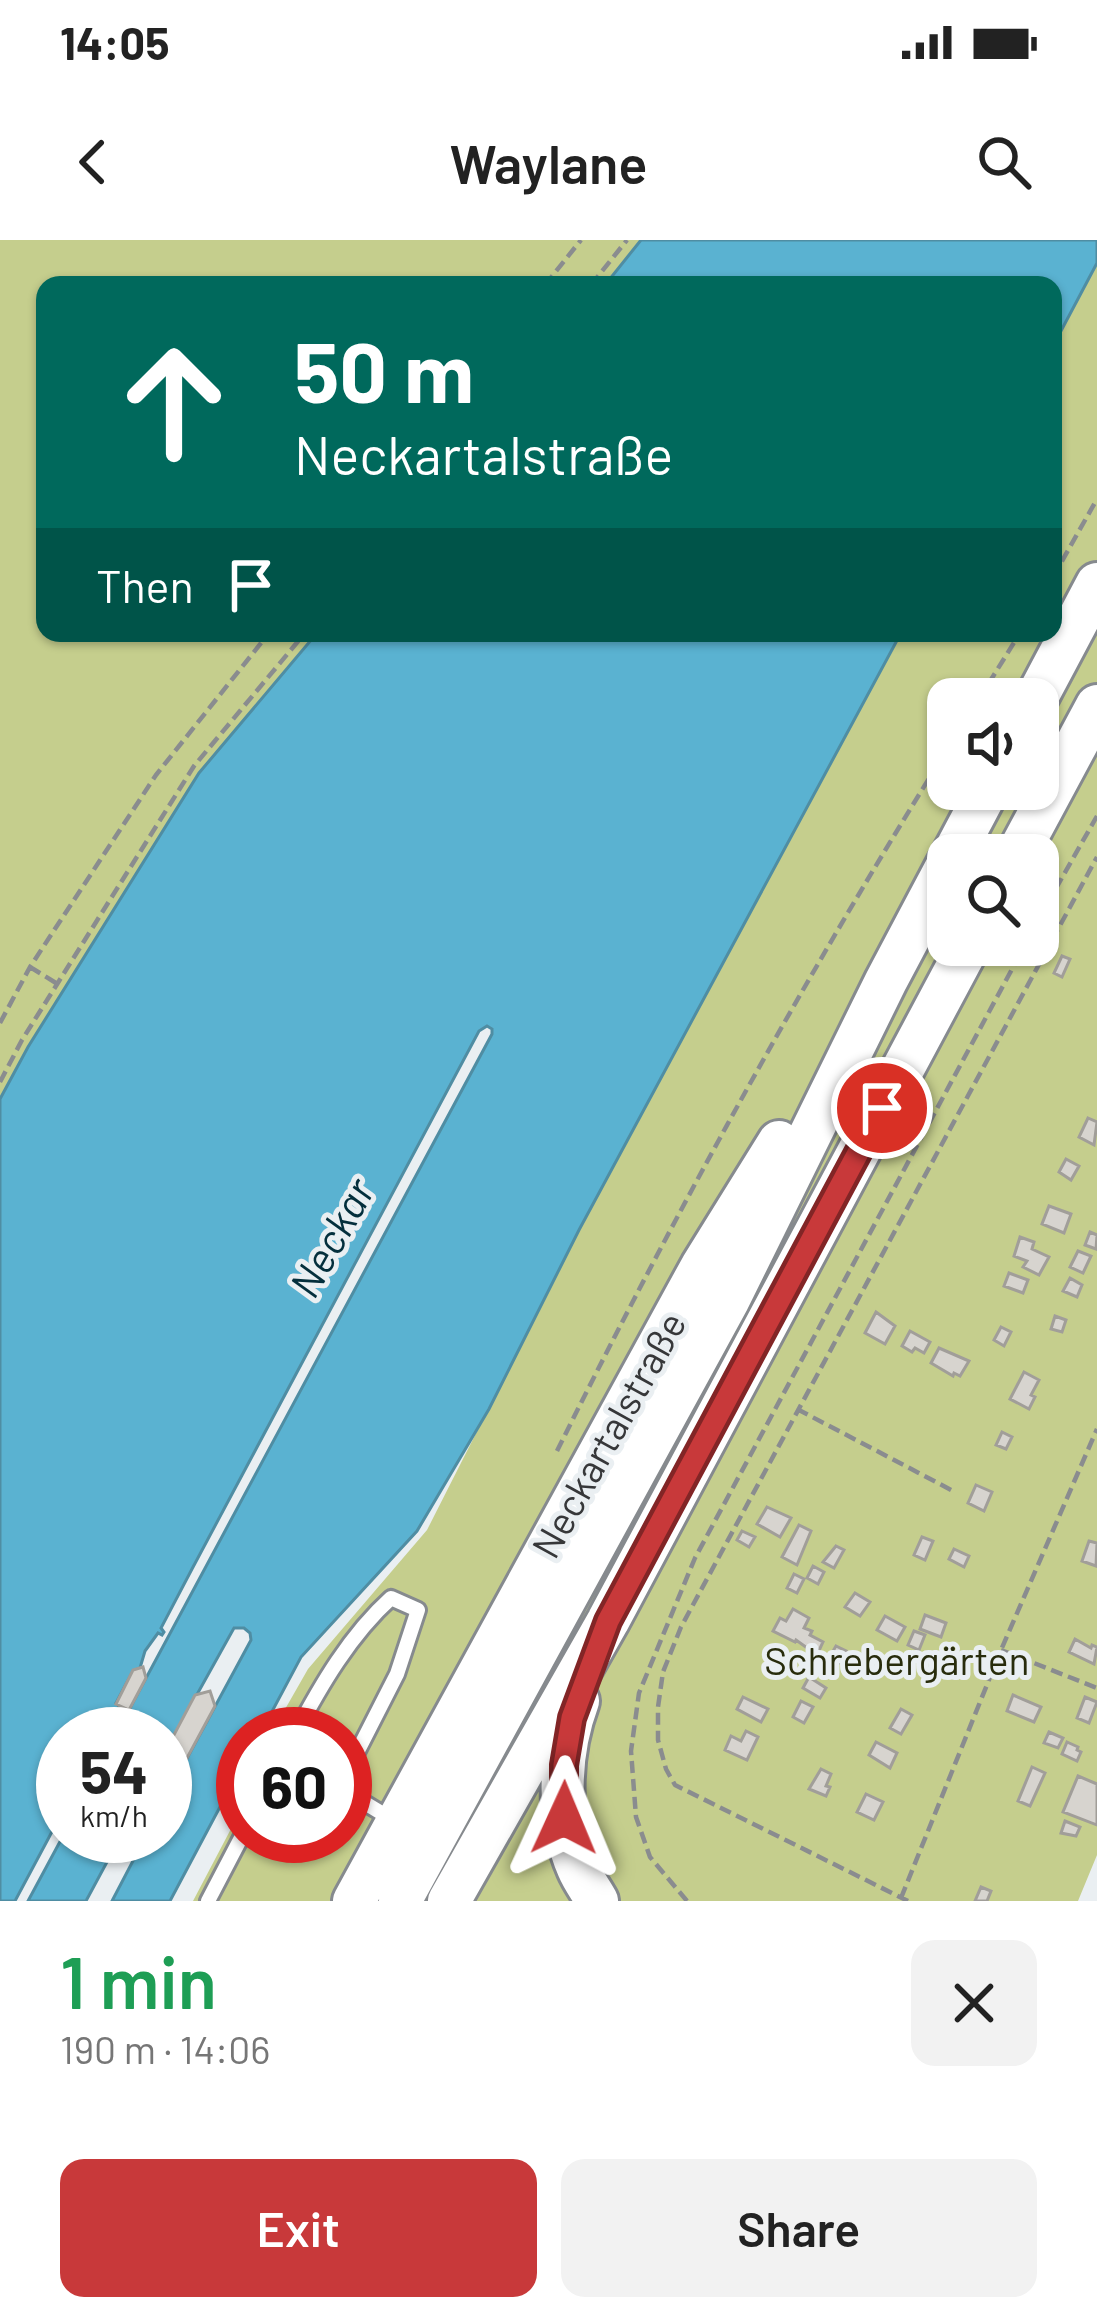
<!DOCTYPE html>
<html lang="en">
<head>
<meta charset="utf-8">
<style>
  body { margin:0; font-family:Barlow,sans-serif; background:#f2f2f2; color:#222; height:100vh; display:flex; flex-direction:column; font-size:45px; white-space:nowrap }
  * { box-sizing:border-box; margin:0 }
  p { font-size:39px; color:#767676 }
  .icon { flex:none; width:66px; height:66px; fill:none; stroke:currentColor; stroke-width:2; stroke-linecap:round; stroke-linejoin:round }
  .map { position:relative; height:1661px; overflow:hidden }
  .details { display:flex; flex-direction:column; background:#fff; flex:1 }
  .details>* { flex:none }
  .hud { position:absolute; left:36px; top:36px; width:1026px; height:366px; border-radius:24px; box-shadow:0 3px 9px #0004; background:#00695c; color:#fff; overflow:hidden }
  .controls { position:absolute; left:927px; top:438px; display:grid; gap:24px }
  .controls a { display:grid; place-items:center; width:132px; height:132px; border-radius:24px; background:#fff; box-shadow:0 3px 9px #0004; font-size:60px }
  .speed { position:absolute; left:36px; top:1467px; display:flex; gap:24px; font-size:60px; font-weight:700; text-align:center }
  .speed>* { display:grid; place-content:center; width:156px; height:156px; border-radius:50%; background:#fff; box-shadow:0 3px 9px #0004; line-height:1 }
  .speed small { font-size:30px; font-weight:400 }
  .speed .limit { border:18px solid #d22; background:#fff; color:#111 }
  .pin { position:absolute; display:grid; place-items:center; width:102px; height:102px; color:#fff; margin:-51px; border:6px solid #fff; border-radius:50%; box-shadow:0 3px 12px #0007 }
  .me { position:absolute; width:132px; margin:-66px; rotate:1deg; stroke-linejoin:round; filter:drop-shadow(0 0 9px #0008) }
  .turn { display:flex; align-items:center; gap:42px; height:252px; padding:0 60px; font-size:54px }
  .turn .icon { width:156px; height:156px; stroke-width:2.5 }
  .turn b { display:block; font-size:84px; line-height:102px }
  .then { display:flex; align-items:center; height:114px; padding:0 60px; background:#0003; gap:24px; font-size:45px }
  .round { display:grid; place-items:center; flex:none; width:126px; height:126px; border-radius:24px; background:#f2f2f2 }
  .summary { display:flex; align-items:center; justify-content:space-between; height:204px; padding:0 60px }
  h1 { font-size:72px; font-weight:600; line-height:90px; color:#1e9e55 }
  .cta { display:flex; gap:24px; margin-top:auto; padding:24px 60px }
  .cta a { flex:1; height:138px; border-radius:24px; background:#c8393a; color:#fff; font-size:48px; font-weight:600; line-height:138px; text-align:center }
  .cta a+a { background:#f2f2f2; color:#222 }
  .status { display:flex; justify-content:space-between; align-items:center; height:84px; padding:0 60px; background:#fff; direction:ltr }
  .status svg { height:33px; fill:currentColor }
  header { display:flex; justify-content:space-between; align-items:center; height:156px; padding:0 60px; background:#fff; font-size:54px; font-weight:600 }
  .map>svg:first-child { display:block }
</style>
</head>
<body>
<div class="status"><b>14:05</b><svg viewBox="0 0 49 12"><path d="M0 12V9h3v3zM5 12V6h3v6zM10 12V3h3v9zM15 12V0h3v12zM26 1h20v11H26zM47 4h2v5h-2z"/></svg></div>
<header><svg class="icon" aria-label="back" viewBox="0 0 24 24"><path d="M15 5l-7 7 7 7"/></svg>Waylane<svg class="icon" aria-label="search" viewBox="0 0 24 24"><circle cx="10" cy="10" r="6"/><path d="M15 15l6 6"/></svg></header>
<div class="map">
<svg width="1097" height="1661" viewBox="0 0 1097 1661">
  <rect width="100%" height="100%" fill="#eaeff2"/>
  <path fill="#c5ce8d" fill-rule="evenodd" d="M0 0H641L605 45H45V393H317L199 534 28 807 0 859Z
    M1097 23V1615L1078 1661H193L243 1566V1596H345V1494L272 1492 308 1429 427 1290 579 990 901 393H1053V106ZM948 459H1038V549H948ZM948 615H1038V705H948Z"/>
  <path fill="#5ab2d1" stroke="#4f8da3" stroke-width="3" d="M641 0H1097V23L1053 106V45H605Z
    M317 393H901L579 990 489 1169 417 1291 301 1417 260 1494H243V1519L236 1533 243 1537V1542L221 1565 170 1661H112L146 1596H165V1559L251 1400 250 1393 244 1388H234L165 1512V1494H116L492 794V789L487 786 479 791 192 1329 161 1388 164 1392 162 1395 158 1393 145 1411 140 1428 133 1431 116 1463 119 1466 104 1494H63V1571L15 1661H0V859L28 807 199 533Z
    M63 1596H121L86 1661H28Z"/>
  <path fill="#d7d4cf" stroke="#a19e99" stroke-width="3" d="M1062 716 1070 719 1062 737 1054 733Z
    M1088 878 1097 882 1094 905 1079 897Z
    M1066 919 1079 926 1071 940 1059 932Z
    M1049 966 1071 974 1064 993 1042 984Z
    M1090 992 1097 995 1096 1009 1085 1005Z
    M1020 997 1034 1002 1032 1009 1049 1017 1039 1035 1023 1027 1027 1021 1014 1016Z
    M1078 1011 1091 1016 1083 1033 1070 1027Z
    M1009 1033 1028 1040 1023 1053 1004 1046Z
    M1070 1038 1082 1045 1077 1057 1063 1051Z
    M876 1072 895 1086 885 1104 865 1093Z
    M1055 1076 1066 1080 1062 1092 1051 1089Z
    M1001 1087 1011 1092 1004 1106 994 1100Z
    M910 1091 930 1102 924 1113 915 1108 912 1112 902 1106Z
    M939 1108 969 1121 960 1136 954 1133 953 1136 931 1123Z
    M1024 1132 1039 1140 1031 1155 1035 1157 1029 1169 1010 1159Z
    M1002 1192 1012 1197 1006 1209 996 1205Z
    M976 1245 992 1252 984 1271 968 1263Z
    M767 1267 791 1278 780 1297 757 1284Z
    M799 1285 811 1291 797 1325 782 1317Z
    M742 1291 755 1297 749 1307 737 1300Z
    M922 1297 933 1301 925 1320 914 1315Z
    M1089 1301 1097 1303 1096 1326 1082 1321Z
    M836 1306 844 1310 834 1328 823 1322Z
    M954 1309 969 1316 964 1327 949 1319Z
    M813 1326 824 1332 818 1344 807 1338Z
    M794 1334 804 1339 797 1353 787 1348Z
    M855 1353 870 1362 860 1376 845 1367Z
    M793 1369 809 1378 804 1388 812 1391 810 1395 823 1402 817 1415 796 1400 795 1402 773 1391 780 1378 786 1381Z
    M925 1375 946 1383 941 1397 920 1389Z
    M885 1376 905 1387 897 1401 877 1390Z
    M914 1391 925 1395 919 1410 908 1405Z
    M1075 1399 1091 1408 1092 1405 1097 1407 1094 1424 1069 1412Z
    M836 1406 846 1411 839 1423 829 1418Z
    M773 1414 786 1420 777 1438 765 1432Z
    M143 1427 146 1438 129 1470 116 1464 133 1430Z
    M809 1437 826 1448 820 1458 803 1448Z
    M210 1451 215 1466 187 1518 167 1508 195 1455Z
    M1013 1455 1041 1467 1034 1482 1007 1471Z
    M743 1457 768 1469 761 1482 737 1469Z
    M1085 1457 1097 1462 1089 1483 1077 1478Z
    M801 1461 813 1467 804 1483 793 1477Z
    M901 1469 912 1475 901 1494 890 1488Z
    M746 1491 758 1497 747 1520 725 1510 731 1496 741 1501Z
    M1049 1492 1063 1498 1058 1508 1044 1503Z
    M876 1502 897 1513 890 1528 869 1515Z
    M1067 1502 1078 1507 1077 1510 1081 1512 1077 1521 1062 1514Z
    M1032 1527 1045 1533 1030 1566 1018 1561Z
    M821 1529 831 1534 826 1546 830 1547 826 1556 809 1549Z
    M1078 1536 1097 1544V1585L1063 1572Z
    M866 1554 883 1562 874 1580 857 1572Z
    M1065 1581 1080 1587 1076 1596 1061 1593Z
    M981 1647 991 1651 987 1661H975Z"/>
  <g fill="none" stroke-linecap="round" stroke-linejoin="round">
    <defs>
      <path id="service" d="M295 1494C321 1445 350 1395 391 1358L418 1370 397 1434 345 1536
        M345 1551 393 1580
        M208 1661 243 1594"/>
      <path id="primary" d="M1036 459 1097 344
        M953 615 988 549
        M1017 615 1097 466
        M578 1461C559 1512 556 1578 578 1628 583 1640 591 1650 597 1661
        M354 1661 702 1026 779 902
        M400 1661 728 1061 886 741 948 624
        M449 1661 608 1381 969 705"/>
    </defs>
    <use href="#service" stroke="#868a8e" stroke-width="20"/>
    <use href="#primary" stroke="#868a8e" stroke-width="48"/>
    <path stroke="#8a8c8f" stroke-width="4.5" stroke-dasharray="12 6" stroke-linecap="butt" d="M545 45 581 0
      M591 45 627 0
      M1053 337 1097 259
      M979 459 1020 393
      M1038 680 1097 576
      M30 727 56 743
      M0 783 30 727 156 535 269 393
      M0 842 22 800 194 526 305 393
      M797 1169 955 1252
      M557 1211C676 971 806 735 948 508
      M1001 1410 1097 1448
      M901 1658 1001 1410 1097 1189
      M687 1661 650 1617 636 1577 631 1511 639 1453 695 1318 1025 705
      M908 1661 675 1545 666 1529 658 1500V1467L663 1432 681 1387 1097 617"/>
    <use href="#service" stroke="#fff" stroke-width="14"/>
    <use href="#primary" stroke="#fff" stroke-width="42"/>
  </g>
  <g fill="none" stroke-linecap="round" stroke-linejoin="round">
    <defs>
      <path id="route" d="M564 1578V1525L572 1478 608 1381 882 868"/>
    </defs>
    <use href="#route" stroke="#822526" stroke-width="30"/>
    <use href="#route" stroke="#c8393a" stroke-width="21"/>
  </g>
  <g text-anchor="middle" stroke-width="10" stroke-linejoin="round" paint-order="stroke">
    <g font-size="39" fill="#363739" stroke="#eaeff2">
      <text transform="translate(609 1195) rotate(-61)" y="14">Neckartalstraße</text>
    </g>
    <g font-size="39" fill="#282c0c" stroke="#eaeff2">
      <text x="897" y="1435">Schrebergärten</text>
    </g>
    <g font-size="42" font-style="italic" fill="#042f3c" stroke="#eaeff2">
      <text transform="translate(332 998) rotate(-61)" y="15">Neckar</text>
    </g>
  </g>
</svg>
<div class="controls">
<a><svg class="icon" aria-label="sound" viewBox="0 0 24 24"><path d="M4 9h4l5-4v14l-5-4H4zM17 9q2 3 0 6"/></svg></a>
<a><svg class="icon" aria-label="search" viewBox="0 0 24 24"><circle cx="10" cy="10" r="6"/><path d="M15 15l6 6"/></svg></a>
</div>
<div class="speed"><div>54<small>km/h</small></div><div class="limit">60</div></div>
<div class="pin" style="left:882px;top:868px;background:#d93025"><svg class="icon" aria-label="arrive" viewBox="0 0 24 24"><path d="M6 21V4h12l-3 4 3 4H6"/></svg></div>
<svg class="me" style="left:564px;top:1578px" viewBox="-20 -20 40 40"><path d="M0-17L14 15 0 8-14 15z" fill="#c8393a" stroke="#fff" stroke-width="4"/></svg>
<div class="hud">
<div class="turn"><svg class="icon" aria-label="ahead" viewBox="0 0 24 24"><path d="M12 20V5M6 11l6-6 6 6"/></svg><div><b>50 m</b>Neckartalstraße</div></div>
<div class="then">Then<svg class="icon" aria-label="arrive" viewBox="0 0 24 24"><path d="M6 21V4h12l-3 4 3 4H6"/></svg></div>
</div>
</div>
<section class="details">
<div class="summary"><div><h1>1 min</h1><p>190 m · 14:06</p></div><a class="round"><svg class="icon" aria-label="close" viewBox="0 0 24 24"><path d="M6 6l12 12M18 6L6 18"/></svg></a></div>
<div class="cta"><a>Exit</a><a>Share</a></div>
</section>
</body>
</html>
